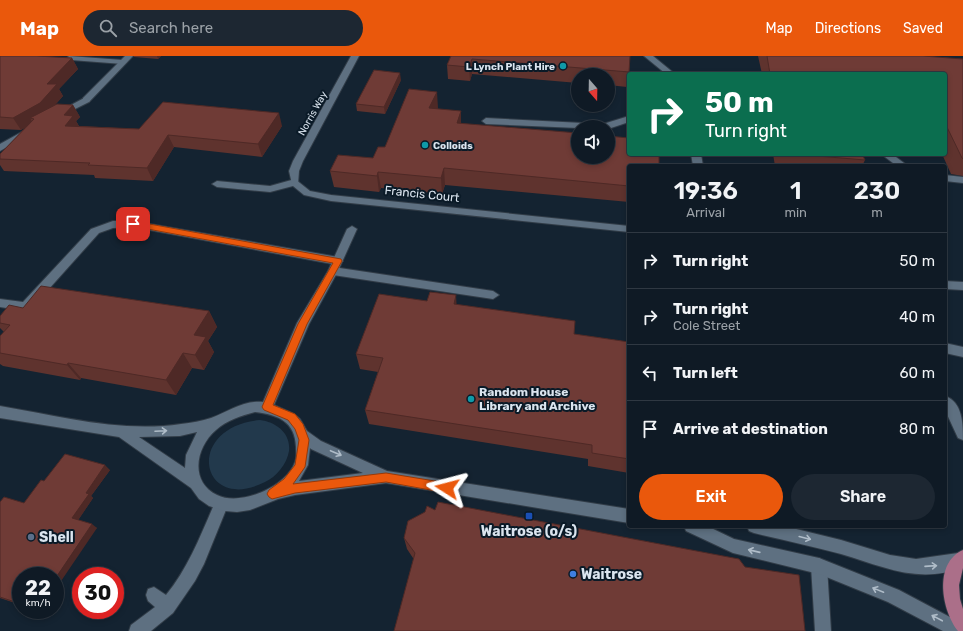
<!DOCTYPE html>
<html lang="en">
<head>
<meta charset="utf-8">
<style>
  body { margin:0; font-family:Rubik,sans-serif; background:#1d2732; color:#f1f3f6; height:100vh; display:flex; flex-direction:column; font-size:15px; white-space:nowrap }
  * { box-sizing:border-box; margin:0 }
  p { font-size:13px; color:#9ba1a7 }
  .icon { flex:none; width:22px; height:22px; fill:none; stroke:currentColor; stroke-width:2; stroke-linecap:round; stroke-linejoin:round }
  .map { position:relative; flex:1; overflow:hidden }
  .side { position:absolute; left:627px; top:108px; width:320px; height:364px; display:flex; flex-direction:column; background:#0f1a25; border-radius:4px; box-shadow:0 2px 6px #0003,0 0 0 1px #2f3842 }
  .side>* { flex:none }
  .top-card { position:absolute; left:627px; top:16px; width:320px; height:84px; border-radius:4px; box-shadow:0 2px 6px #0003,0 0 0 1px #2f3842; background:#0b6e4f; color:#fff; overflow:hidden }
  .needle { width:26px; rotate:160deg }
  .tools { position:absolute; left:571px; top:12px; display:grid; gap:8px }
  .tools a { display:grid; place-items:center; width:44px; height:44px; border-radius:50%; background:#0f1a25; box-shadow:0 2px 6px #0003,0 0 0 1px #2f3842; font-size:20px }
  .speed { position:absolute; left:12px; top:511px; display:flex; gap:8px; font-size:20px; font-weight:700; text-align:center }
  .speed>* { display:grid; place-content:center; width:52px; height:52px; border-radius:50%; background:#0f1a25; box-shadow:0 2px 6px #0003,0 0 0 1px #2f3842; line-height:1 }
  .speed small { font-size:10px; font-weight:400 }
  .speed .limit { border:6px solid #d22; background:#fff; color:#111 }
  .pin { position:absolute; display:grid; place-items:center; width:34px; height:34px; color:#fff; margin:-17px; border-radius:8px; box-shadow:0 2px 6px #0006 }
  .me { position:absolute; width:44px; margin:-22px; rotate:279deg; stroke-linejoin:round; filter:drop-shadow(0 0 3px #0008) }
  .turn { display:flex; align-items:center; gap:14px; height:84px; padding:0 12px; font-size:18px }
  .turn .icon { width:52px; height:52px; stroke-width:2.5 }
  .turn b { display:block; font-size:28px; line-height:34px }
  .eta { display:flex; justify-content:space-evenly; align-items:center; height:68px; text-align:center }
  .eta b { font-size:24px; font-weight:600; line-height:28px }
  .action { display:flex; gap:8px; margin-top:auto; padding:8px 12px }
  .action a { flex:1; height:46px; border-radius:24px; background:#ea580c; color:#fff; font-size:16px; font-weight:600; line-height:46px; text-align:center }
  .action a+a { background:#1d2732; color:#f1f3f6 }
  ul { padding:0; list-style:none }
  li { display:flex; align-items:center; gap:12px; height:56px; padding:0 12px; border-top:1px solid #2f3842 }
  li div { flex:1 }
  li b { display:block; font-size:15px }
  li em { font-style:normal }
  header { display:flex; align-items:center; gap:24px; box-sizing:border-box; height:56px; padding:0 20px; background:#ea580c; color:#fff }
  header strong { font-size:19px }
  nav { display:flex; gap:22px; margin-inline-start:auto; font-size:14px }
  .search { width:280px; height:36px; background:#1d2732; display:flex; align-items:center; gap:10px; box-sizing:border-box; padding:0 14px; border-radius:22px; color:#9ba1a7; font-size:15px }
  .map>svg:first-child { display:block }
</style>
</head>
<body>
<header>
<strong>Map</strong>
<div class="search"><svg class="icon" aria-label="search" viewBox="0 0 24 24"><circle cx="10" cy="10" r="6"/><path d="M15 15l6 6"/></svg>Search here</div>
<nav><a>Map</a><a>Directions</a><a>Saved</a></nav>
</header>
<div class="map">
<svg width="963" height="575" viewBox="0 0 963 575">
  <rect width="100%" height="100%" fill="#142331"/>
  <path fill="#22394c" d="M260 364C276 366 291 377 289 395 287 408 276 421 265 426 200 459 183 371 260 364Z"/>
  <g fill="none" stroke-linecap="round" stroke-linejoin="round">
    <defs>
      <path id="service" d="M69 0 123 4 127 6 123 8 71 4 67 2Z
        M644 0H653L675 18H666Z
        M86 41 90 44 89 46 63 59 60 60 56 57Z
        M629 60V66L608 73V71L578 72 486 68 482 65 486 62 603 68Z
        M27 73 31 76 30 78 0 95V88Z
        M691 98H701L703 110H693Z
        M881 98H892L908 110H897Z
        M945 119 963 121V127L945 125Z
        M295 123 310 135 331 139 629 170V176L331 145 304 139 293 130 270 136 217 131 212 128 217 125 270 130Z
        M113 165H133L338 201 343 205 338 209 133 171 113 172 99 177 30 254 26 255 0 251V243L23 246 91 173Z
        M333 211 493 235 499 239 493 243 333 219 328 215Z
        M945 225 963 226V234L945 233Z
        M945 287 963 291V301L945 297Z
        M221 442 226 444 228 449 204 508 195 525 173 557 151 575H129L131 569 155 551 148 545 146 539 148 533 154 531 166 539C189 511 201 478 216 444Z
        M819 502 824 505 827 510 831 575H815L811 510 814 505Z"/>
      <path id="minor" d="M125 0H133L89 46H83V42Z
        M351 0H359L303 105 299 115 298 128H292L289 115 293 105Z
        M352 170 357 173 338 215 309 268 274 349 294 358 300 363 307 375 321 385 387 415 629 453V467L386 427 295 439 278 443 250 454 237 456 225 455 209 450 199 443 191 432 119 381 0 362V350C59 360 121 377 181 368 191 367 202 365 211 362 228 356 243 344 263 346L297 267 328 215 347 173ZM255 356C278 359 295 365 296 391 296 396 297 402 295 406 287 430 241 451 217 439 189 425 196 391 216 374 227 364 241 360 255 356ZM197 376 186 399 185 412 139 381 180 380ZM310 392 311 393 363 417 299 425 308 409Z
        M945 340C963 346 963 369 963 384L958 382 945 354Z
        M684 470H707L734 483 819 502 899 534 963 568V575H943L888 546 819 518 733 497 686 475Z
        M747 470H784L841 484 890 499 916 503 958 497 963 499V511C919 529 882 510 841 498 812 490 783 484 754 477L749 475Z"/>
      <path id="primary" d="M963 494V512L959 529 960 543 963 553V575H958C942 555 933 507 963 494Z"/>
    </defs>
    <use href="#service" stroke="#313c47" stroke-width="2"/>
    <use href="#minor" stroke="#313c47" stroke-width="2"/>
    <use href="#primary" stroke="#313c47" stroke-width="2"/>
    <use href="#service" fill="#5e7081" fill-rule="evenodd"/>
    <use href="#minor" fill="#5e7081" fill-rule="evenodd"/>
    <use href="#primary" fill="#ab6f89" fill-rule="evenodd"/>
  </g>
  <path fill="#5f332e" d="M0 0 72 2 78 13 59 33 63 40 55 49H73L80 61 76 65 79 70 139 73 282 70 262 101 174 91 153 125 95 122 94 119 4 115 0 109V98L26 71 21 74 0 73Z
    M134 0H161L158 3 134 1Z
    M451 0 629 16 627 31 608 29V19H578V27L472 18 470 25 448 23 447 9Z
    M758 0H923L963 3V120L951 118 942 98H945V18H762Z
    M401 24 385 58 357 55 356 48Z
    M438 52 437 53 461 67 629 110V146L445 129 442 138 381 132 379 136 334 131 330 115 373 102 385 91Z
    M773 98H862L865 104 862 110H775Z
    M427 245 457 249 574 278 629 286V417L588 410V403L369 368 365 354 378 316 360 313 356 298Z
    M23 252 209 255 217 271 208 285 214 296 204 314 192 312 176 339 81 322 80 324 3 310 0 308V280L4 276 0 272V260Z
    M110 414 91 440 93 442 78 464 97 472 21 520V549L0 542V446L24 447 44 425Z
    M435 454 739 503 413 502 407 493 404 482Z"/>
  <path fill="#4e2926" d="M157 0H161L158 3Z
    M72 2 78 13 59 33 63 40 47 58 34 63 30 62 33 67 21 74 13 62Z
    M472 3V18L470 25 469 11Z
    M400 17 401 24 385 58 384 51Z
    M437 36 438 52 430 68 429 52Z
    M73 49 80 61 76 65 80 72 65 70 64 59Z
    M461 55V71L457 67Z
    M279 57 282 70 262 101 258 88Z
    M168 79 174 91 153 125 147 112Z
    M444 112 445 129 442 138 441 122Z
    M378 116 381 132 379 136 377 120Z
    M456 239 457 255 454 248Z
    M209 255 217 271 208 285 214 296 204 314 195 299 194 279Z
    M183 297 192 312 176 339 166 324Z
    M68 307 81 322 80 324 67 309Z
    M105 409 110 414 91 440 93 442 77 466 72 462 86 437Z
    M92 468 97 472 55 534V523Z"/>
  <path fill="#6f3b36" stroke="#4e2926" d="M0 0H37L72 2 47 28H57L40 47 13 62 0 61Z
    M451 0H630L629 16 472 3 469 11 447 9Z
    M767 0H923L963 3V103L962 102 945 67V18H770Z
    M374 14 400 17 384 51 356 48Z
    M409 33 437 36 429 52 461 55 457 67 578 77V101H608V80L629 82V98H659V110H629V130L444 112 441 122 378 116 377 120 330 115 338 99 373 102 378 91H385Z
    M163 46 279 57 258 88 168 79 147 112 88 109 90 107 0 103V98L34 63 30 62 57 48 73 49 64 59 73 60 65 70 139 73Z
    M793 98H862L865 104Z
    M41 230 209 255 194 279 206 281 195 299 183 297 166 324 68 307 67 309 0 297V280L10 269 0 267V260L9 249 23 252Z
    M430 236 456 239 454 248 575 265 574 278 629 286V403L592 397V389L365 354 383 302 356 298 379 238 427 245Z
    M65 398 105 409 86 437 89 438 72 462 92 468 55 523V520H21V548L0 541V446L4 441 24 447 41 424 44 425Z
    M438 446 739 503 745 511 799 519 805 575H394L415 497 404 482 408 465 425 456 427 450 435 454Z"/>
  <defs><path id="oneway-shaft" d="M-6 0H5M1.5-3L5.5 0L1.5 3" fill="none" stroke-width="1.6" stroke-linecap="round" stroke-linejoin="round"/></defs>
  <g stroke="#afbcc8">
    <use href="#oneway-shaft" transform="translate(161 375) rotate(-3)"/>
    <use href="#oneway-shaft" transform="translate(336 397) rotate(23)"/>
    <use href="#oneway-shaft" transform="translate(805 482) rotate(14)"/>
    <use href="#oneway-shaft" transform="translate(754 495) rotate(-167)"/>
    <use href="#oneway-shaft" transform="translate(931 510) rotate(-4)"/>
    <use href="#oneway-shaft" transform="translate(878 534) rotate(-158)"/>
    <use href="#oneway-shaft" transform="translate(937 562) rotate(-152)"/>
  </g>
  <path fill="#ea580c" stroke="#983908" d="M133 165 341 203 342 205 307 268 273 349 295 358 303 368 309 384 305 411 293 428 386 417 447 427 451 428 453 432 451 435 447 437 386 426 295 437 272 443 269 441 267 438 269 434 284 423 295 409 299 384 295 373 288 364 264 354 262 351 298 268 333 207 131 170V166Z"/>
  <g fill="#0f9aa8" stroke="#0a1a27" stroke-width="1.5">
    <circle cx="563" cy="10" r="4"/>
    <circle cx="425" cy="89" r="4"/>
    <circle cx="471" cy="343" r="4"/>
  </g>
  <rect fill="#1a4fb4" stroke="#0a1a27" stroke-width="1.5" x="525" y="456" width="8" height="8" rx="2"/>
  <circle fill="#5c6f8a" stroke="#0a1a27" stroke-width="1.5" cx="31" cy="481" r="4"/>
  <circle fill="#3f7fe0" stroke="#0a1a27" stroke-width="1.5" cx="573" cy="518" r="4"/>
  <g text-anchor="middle" stroke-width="4" stroke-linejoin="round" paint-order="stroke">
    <g font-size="10" font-weight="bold" fill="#dbe5ef" stroke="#0a1a27" text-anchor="end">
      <text x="555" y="14">L Lynch Plant Hire</text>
      <text x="433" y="93" text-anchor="start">Colloids</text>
    </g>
    <g font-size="10" fill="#dbe5ef" stroke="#0a1a27">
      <text transform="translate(312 57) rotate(-61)" y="4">Norris Way</text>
    </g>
    <g font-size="12" fill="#dbe5ef" stroke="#0a1a27">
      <text transform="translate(422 138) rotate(6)" y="4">Francis Court</text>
    </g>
    <g font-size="12" font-weight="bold" fill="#dbe5ef" stroke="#0a1a27" text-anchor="start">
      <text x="479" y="340">Random House<tspan x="479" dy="14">Library and Archive</tspan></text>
    </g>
    <g font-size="14" font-weight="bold" fill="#dbe5ef" stroke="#0a1a27" text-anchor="start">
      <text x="529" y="480" text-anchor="middle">Waitrose (o/s)</text>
      <text x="39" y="486">Shell</text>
      <text x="581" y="523">Waitrose</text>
    </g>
  </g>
</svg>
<div class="tools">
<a><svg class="needle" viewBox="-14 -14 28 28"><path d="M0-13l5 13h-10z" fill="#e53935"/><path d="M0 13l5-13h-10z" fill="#9ba1a7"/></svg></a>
<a><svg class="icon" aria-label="sound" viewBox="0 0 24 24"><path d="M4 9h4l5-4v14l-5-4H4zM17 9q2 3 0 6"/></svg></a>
</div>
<div class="speed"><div>22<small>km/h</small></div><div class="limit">30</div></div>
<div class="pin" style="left:133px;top:168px;background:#d93025"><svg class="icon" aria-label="arrive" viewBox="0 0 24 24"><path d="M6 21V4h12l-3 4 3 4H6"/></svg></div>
<svg class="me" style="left:447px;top:432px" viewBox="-20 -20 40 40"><path d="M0-17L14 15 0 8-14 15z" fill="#ea580c" stroke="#fff" stroke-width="4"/></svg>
<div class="top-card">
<div class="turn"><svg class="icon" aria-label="right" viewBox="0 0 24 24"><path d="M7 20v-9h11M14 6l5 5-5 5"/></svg><div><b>50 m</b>Turn right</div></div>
</div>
<section class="side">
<div class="eta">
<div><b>19:36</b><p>Arrival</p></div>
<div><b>1</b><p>min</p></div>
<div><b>230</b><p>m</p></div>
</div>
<ul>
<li><svg class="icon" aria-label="right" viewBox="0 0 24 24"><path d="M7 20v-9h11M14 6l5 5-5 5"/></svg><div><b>Turn right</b></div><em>50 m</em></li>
<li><svg class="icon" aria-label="right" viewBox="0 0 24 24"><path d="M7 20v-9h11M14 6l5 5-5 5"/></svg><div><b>Turn right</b><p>Cole Street</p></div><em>40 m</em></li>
<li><svg class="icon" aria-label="left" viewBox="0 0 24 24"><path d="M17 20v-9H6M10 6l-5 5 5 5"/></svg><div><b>Turn left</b></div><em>60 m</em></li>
<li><svg class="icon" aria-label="arrive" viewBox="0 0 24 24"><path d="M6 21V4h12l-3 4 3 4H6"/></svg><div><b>Arrive at destination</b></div><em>80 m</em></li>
</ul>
<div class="action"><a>Exit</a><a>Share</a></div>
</section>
</div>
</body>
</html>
